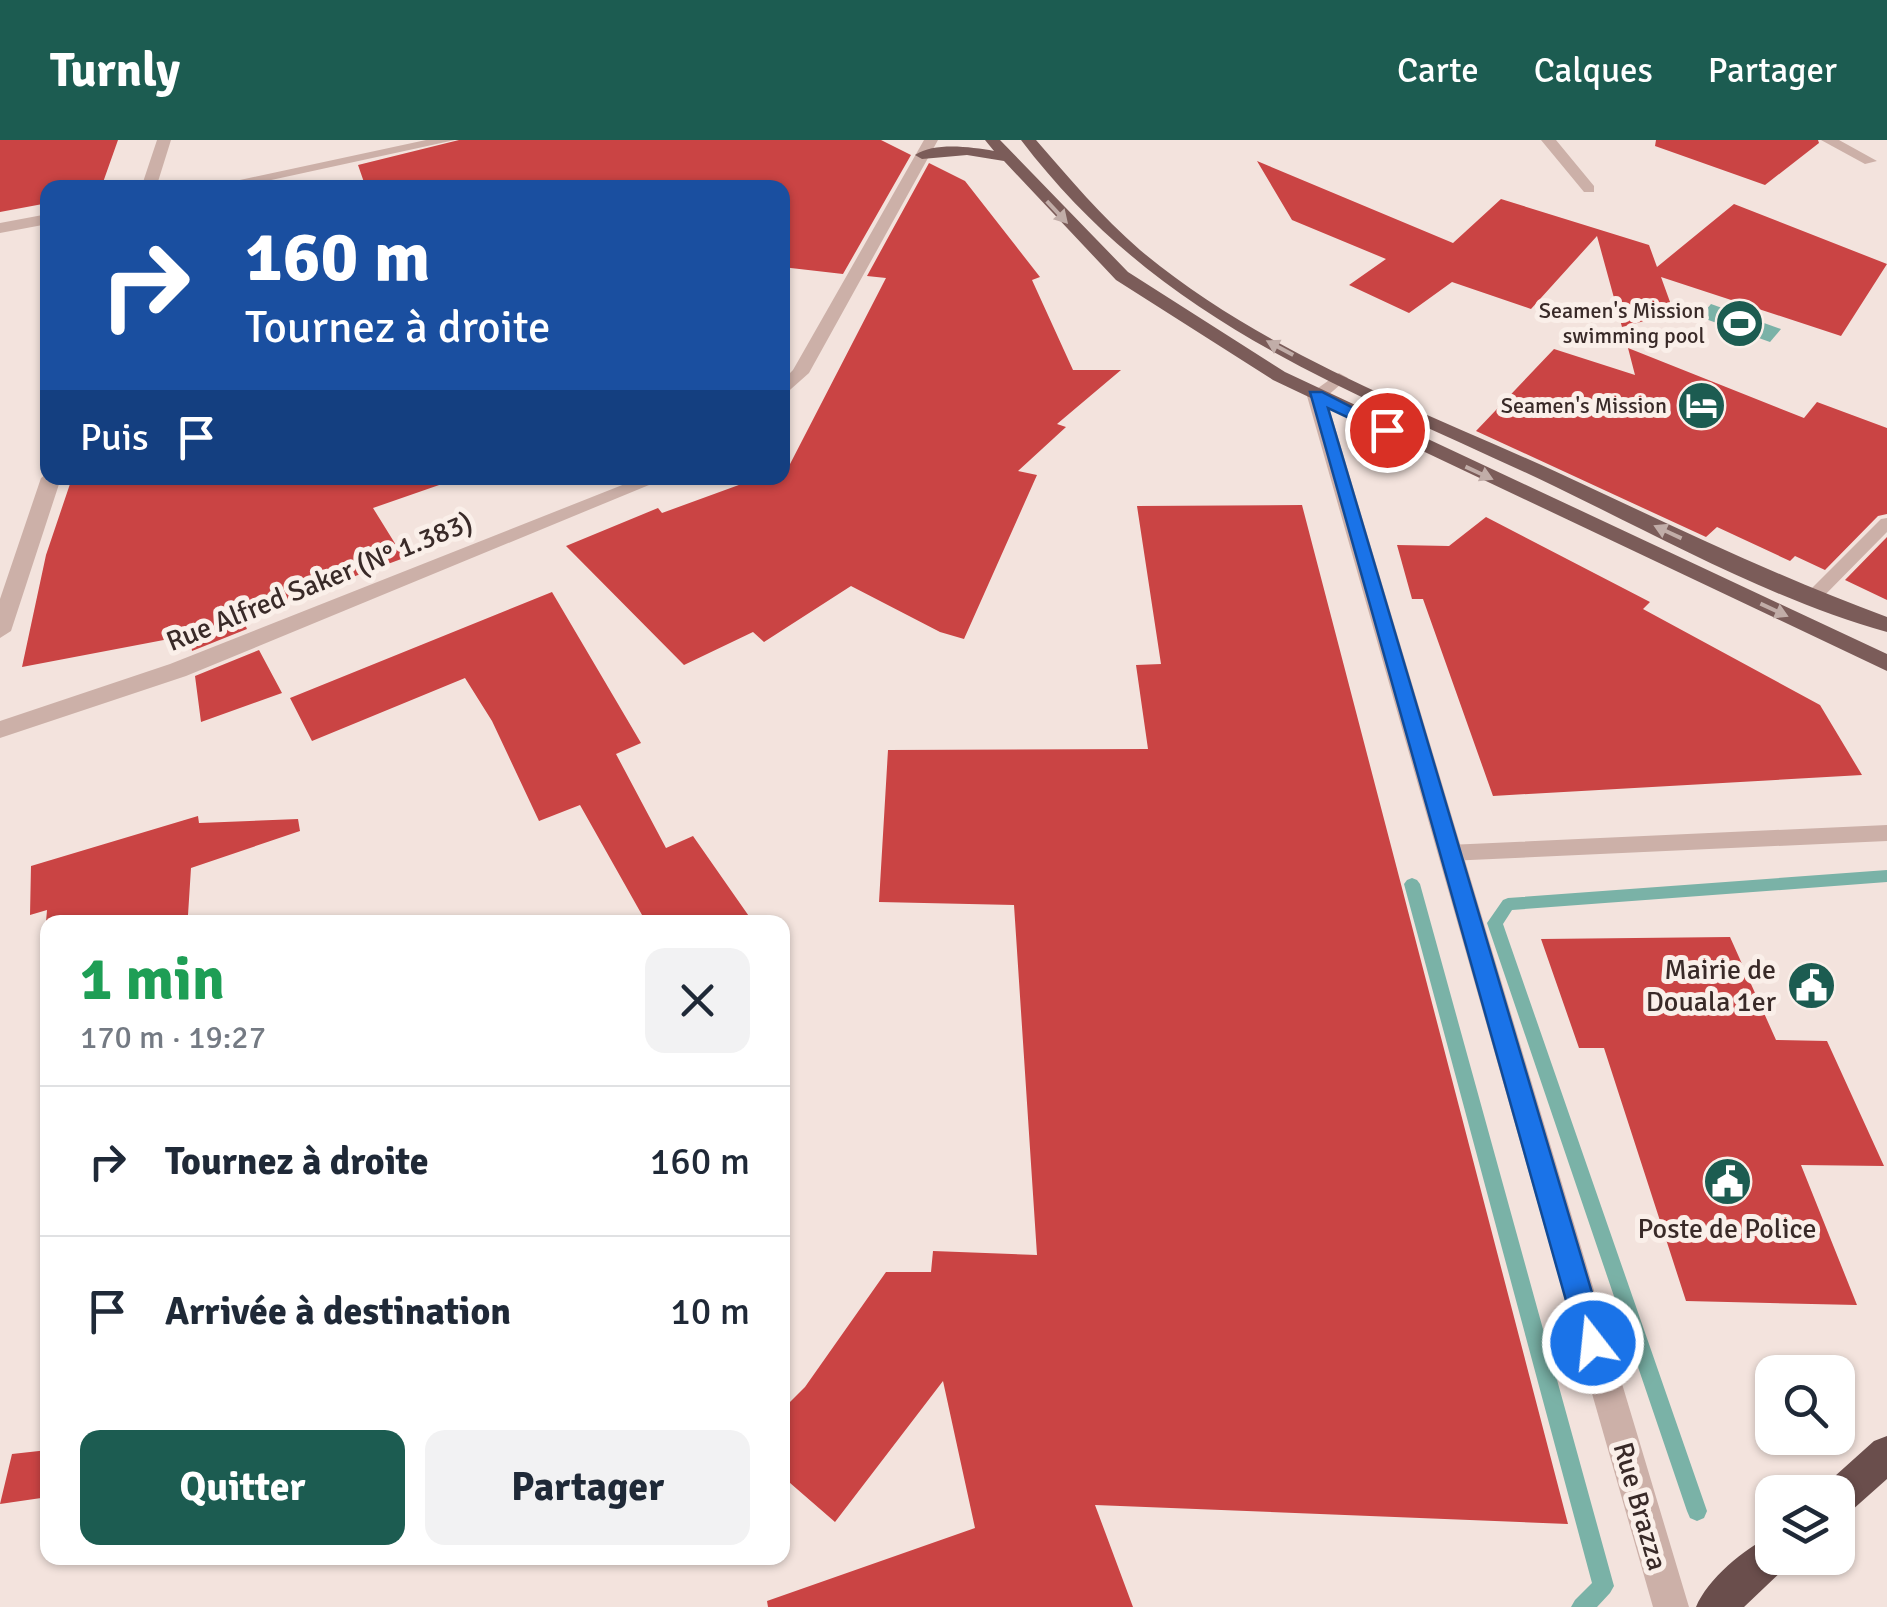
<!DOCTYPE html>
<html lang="fr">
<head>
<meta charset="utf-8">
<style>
  body { margin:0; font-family:Signika,sans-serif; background:#f2f2f3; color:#1f2937; height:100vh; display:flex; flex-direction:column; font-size:38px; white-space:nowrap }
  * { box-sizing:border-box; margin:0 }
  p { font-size:32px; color:#747a83 }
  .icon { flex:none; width:55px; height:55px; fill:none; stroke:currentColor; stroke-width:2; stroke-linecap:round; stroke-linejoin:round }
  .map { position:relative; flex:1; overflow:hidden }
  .drawer { position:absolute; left:40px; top:775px; width:750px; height:650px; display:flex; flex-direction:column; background:#fff; border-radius:20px; box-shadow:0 2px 8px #0004 }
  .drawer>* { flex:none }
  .top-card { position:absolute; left:40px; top:40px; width:750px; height:305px; border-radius:20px; box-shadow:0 2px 8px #0004; background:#1a4fa0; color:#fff; overflow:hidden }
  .tools { position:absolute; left:1755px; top:1215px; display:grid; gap:20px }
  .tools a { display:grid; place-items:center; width:100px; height:100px; border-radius:20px; background:#fff; box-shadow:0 2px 8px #0004; font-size:50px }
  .pin { position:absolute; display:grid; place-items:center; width:85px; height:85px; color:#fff; margin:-42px; border:5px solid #fff; border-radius:50%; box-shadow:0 2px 10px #0007 }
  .me { position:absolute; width:110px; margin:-55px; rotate:344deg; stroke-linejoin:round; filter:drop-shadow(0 0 8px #0008) }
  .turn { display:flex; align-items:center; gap:35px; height:210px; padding:0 40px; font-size:45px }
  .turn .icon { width:130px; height:130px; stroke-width:2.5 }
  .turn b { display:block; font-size:70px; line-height:85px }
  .then { display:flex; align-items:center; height:95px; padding:0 40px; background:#0003; gap:20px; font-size:38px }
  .round { display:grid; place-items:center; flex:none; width:105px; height:105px; border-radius:20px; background:#f2f2f3 }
  .headline { display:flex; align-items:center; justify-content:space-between; height:170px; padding:0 40px }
  h1 { font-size:60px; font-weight:800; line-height:75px; color:#1e9e55 }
  .primary-button { display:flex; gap:20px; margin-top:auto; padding:20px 40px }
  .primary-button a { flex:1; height:115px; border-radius:20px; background:#1c5c51; color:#fff; font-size:40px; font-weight:800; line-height:115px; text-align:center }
  .primary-button a+a { background:#f2f2f3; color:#1f2937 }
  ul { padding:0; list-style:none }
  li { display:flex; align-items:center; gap:30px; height:150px; padding:0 40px; border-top:2px solid #e0e1e3 }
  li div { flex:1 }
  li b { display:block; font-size:38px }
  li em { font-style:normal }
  header { display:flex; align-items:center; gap:60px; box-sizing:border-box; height:140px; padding:0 50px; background:#1c5c51; color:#fff }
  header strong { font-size:48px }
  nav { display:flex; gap:55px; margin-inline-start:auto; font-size:35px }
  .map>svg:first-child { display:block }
</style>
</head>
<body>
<header>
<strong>Turnly</strong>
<nav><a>Carte</a><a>Calques</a><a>Partager</a></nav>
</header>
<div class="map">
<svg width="1887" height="1467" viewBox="0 0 1887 1467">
  <rect width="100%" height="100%" fill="#f3e3dd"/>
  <path fill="#7ab2a7" d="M1711 164 1781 189 1770 202 1700 177Z"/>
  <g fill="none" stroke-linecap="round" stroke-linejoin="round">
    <path fill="#7ab2a7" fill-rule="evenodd" d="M1887 730V742L1512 770 1503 784 1707 1371 1704 1378 1697 1381 1690 1378 1687 1371 1487 783 1503 760 1508 758Z
      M1412 738 1417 740 1420 744 1614 1446 1610 1453 1597 1467H1571L1575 1460 1592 1443 1404 744 1407 740Z"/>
  </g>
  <path fill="#ca4444" d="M0 0H118L101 48H48V63L0 72Z
    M459 0H881L911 15 843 134 782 127V48H366L358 25Z
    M1656 0H1818L1819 3 1765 45 1655 6Z
    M1257 21 1453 103 1501 59 1649 105 1657 127 1734 64 1887 124 1841 196 1661 137 1674 173 1622 187 1597 96 1531 169 1452 142 1409 173 1349 145 1386 119 1292 80Z
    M929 23 965 41 1040 137 1032 140 1073 230H1121L1057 284 1066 287 1018 331 1037 335 964 499 940 492 851 446 764 502 753 492 684 525 566 406 658 368 662 373 758 338H782V329L789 326 886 138 867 136Z
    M1628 208 1804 278 1817 262 1887 288V374L1878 376 1825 430 1795 416 1790 421 1717 387 1706 397 1476 291 1554 209 1635 235Z
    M72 338H441L442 344 373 368 404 418 242 478 247 489 192 511 190 495 22 527 46 415Z
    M1302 365 1568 1384 1095 1365 1133 1467H768L767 1461 975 1388 943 1241 835 1382 782 1336V1270L805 1247 886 1132H931L933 1111 1037 1115 1014 765 879 762 888 610 1148 609 1136 525 1161 524 1137 366Z
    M1486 377 1650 462 1643 469 1820 565 1862 635 1493 656 1423 459H1412L1397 405 1449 406Z
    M1887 397V460L1845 440Z
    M552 452 641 603 616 614 666 708 693 696 753 782H646L580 665 539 681 492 581 465 538 312 601 290 558Z
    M259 510 282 553 201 582 195 536Z
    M198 676 199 683 298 679 300 691 191 728 188 775 152 782H46L47 770 30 775 31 726Z
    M1730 797 1776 900 1827 901 1884 1026 1801 1025 1857 1165 1686 1161 1604 908H1579L1541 799Z
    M48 1310V1357L0 1364 12 1314Z"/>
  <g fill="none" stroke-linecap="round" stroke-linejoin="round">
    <path fill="#ccb0a8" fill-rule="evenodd" d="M1887 378V392L1818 462H1806V454L1881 379Z
      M1887 685V701L1448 721 1441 719 1438 713 1441 707 1448 705Z"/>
    <path fill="#ccb0a8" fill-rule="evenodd" d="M157 0H171L156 48H141Z
      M426 0H455L235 48H203Z
      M924 0H938L809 233 782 257V241L793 230Z
      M1541 0H1556L1594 46V52H1584Z
      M1821 0H1839L1877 21 1865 24Z
      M48 74V84L0 93V83Z
      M1339 233 1348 238 1326 257 1689 1467H1653L1307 256Z
      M48 333V338H61L11 491 0 498V459L41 338Z
      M640 338H666L186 536 0 598V581L170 524Z"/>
    <path fill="#7b5c59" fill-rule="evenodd" d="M985 0H1000L1128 132 1285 232 1887 514V531L1273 240 1116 140 1004 21 967 15 922 19 915 15C935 2 970 7 994 11Z
      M1021 0H1036C1069 38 1102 77 1140 110 1263 213 1417 268 1561 334 1669 384 1775 436 1887 477V492C1772 460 1662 398 1554 346 1351 249 1164 188 1021 0Z"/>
    <path fill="#6a4e4c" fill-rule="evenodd" d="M1887 1296V1339L1851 1371 1838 1376V1352H1822L1825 1345 1874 1301Z
      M1772 1396V1418H1790L1785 1428 1744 1467H1696C1707 1440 1745 1407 1772 1396Z"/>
  </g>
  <defs><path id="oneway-solid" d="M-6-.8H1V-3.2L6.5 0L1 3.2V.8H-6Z" transform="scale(2.5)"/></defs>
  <g fill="#c1ada8">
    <use href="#oneway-solid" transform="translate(1057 72) rotate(47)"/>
    <use href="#oneway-solid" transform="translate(1280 208) rotate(-152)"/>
    <use href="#oneway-solid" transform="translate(1479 333) rotate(25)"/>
    <use href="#oneway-solid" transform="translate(1668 392) rotate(-155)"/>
    <use href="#oneway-solid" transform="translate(1774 470) rotate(25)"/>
  </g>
  <path fill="#1a73e8" stroke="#114b97" stroke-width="2.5" d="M1310 252H1322L1396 290 1381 293 1328 268 1607 1203 1603 1213 1593 1217 1583 1213 1578 1203Z"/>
  <defs>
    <symbol id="stadium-disc" viewBox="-11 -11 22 22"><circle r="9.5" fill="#1c5c51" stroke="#faefe9"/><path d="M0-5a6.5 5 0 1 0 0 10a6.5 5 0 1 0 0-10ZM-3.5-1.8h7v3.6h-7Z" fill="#fff"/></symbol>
    <symbol id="hotel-disc" viewBox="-11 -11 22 22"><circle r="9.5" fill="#1c5c51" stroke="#faefe9"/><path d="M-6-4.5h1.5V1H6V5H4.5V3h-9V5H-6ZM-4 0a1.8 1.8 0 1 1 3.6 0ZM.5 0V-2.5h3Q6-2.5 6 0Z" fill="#fff"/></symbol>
    <symbol id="civic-disc" viewBox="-11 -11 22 22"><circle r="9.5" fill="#1c5c51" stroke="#faefe9"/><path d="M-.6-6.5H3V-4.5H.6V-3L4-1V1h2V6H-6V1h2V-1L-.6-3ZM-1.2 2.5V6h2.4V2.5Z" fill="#fff"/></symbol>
  </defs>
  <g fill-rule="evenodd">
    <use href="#stadium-disc" x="1712" y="156" width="55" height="55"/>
    <use href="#hotel-disc" x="1674" y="238" width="55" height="55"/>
    <use href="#civic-disc" x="1784" y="818" width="55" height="55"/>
    <use href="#civic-disc" x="1700" y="1014" width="55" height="55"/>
  </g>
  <g text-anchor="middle" stroke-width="10" stroke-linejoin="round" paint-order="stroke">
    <g font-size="22" fill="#392a28" stroke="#faefe9" text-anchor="end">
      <text x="1705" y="178">Seamen's Mission<tspan x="1705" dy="25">swimming pool</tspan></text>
      <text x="1667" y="273">Seamen's Mission</text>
    </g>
    <g font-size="28" fill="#392a28" stroke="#faefe9">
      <text transform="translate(319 441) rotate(-22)" y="10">Rue Alfred Saker (N° 1.383)</text>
      <text transform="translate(1641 1366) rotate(74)" y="10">Rue Brazza</text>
    </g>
    <g font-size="28" fill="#392a28" stroke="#faefe9" text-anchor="end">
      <text x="1776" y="839">Mairie de<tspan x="1776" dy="32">Douala 1er</tspan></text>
      <text x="1727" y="1098" text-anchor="middle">Poste de Police</text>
    </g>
  </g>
</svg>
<div class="tools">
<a><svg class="icon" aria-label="search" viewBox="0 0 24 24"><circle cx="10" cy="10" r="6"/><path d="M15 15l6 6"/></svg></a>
<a><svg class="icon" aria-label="layers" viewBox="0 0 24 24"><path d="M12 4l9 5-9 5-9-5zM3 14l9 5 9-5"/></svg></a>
</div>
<div class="pin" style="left:1387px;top:290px;background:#d93025"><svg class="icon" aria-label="arrive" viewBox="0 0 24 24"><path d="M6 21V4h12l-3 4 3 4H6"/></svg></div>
<svg class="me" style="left:1593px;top:1203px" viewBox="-20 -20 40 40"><circle r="17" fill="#1a73e8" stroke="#fff" stroke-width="3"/><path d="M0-11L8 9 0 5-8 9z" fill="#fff"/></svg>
<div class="top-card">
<div class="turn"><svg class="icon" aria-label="right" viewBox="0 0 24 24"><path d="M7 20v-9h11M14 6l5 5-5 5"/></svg><div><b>160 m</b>Tournez à droite</div></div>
<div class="then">Puis<svg class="icon" aria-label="arrive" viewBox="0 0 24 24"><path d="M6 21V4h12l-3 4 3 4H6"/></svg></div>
</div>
<section class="drawer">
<div class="headline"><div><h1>1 min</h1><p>170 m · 19:27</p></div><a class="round"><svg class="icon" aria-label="close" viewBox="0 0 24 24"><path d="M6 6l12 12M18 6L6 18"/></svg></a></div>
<ul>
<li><svg class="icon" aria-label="right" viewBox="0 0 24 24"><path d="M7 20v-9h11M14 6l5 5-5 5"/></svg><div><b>Tournez à droite</b></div><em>160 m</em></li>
<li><svg class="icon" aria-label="arrive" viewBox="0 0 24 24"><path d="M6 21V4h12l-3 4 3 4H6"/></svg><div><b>Arrivée à destination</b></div><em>10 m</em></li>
</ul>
<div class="primary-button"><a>Quitter</a><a>Partager</a></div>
</section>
</div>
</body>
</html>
